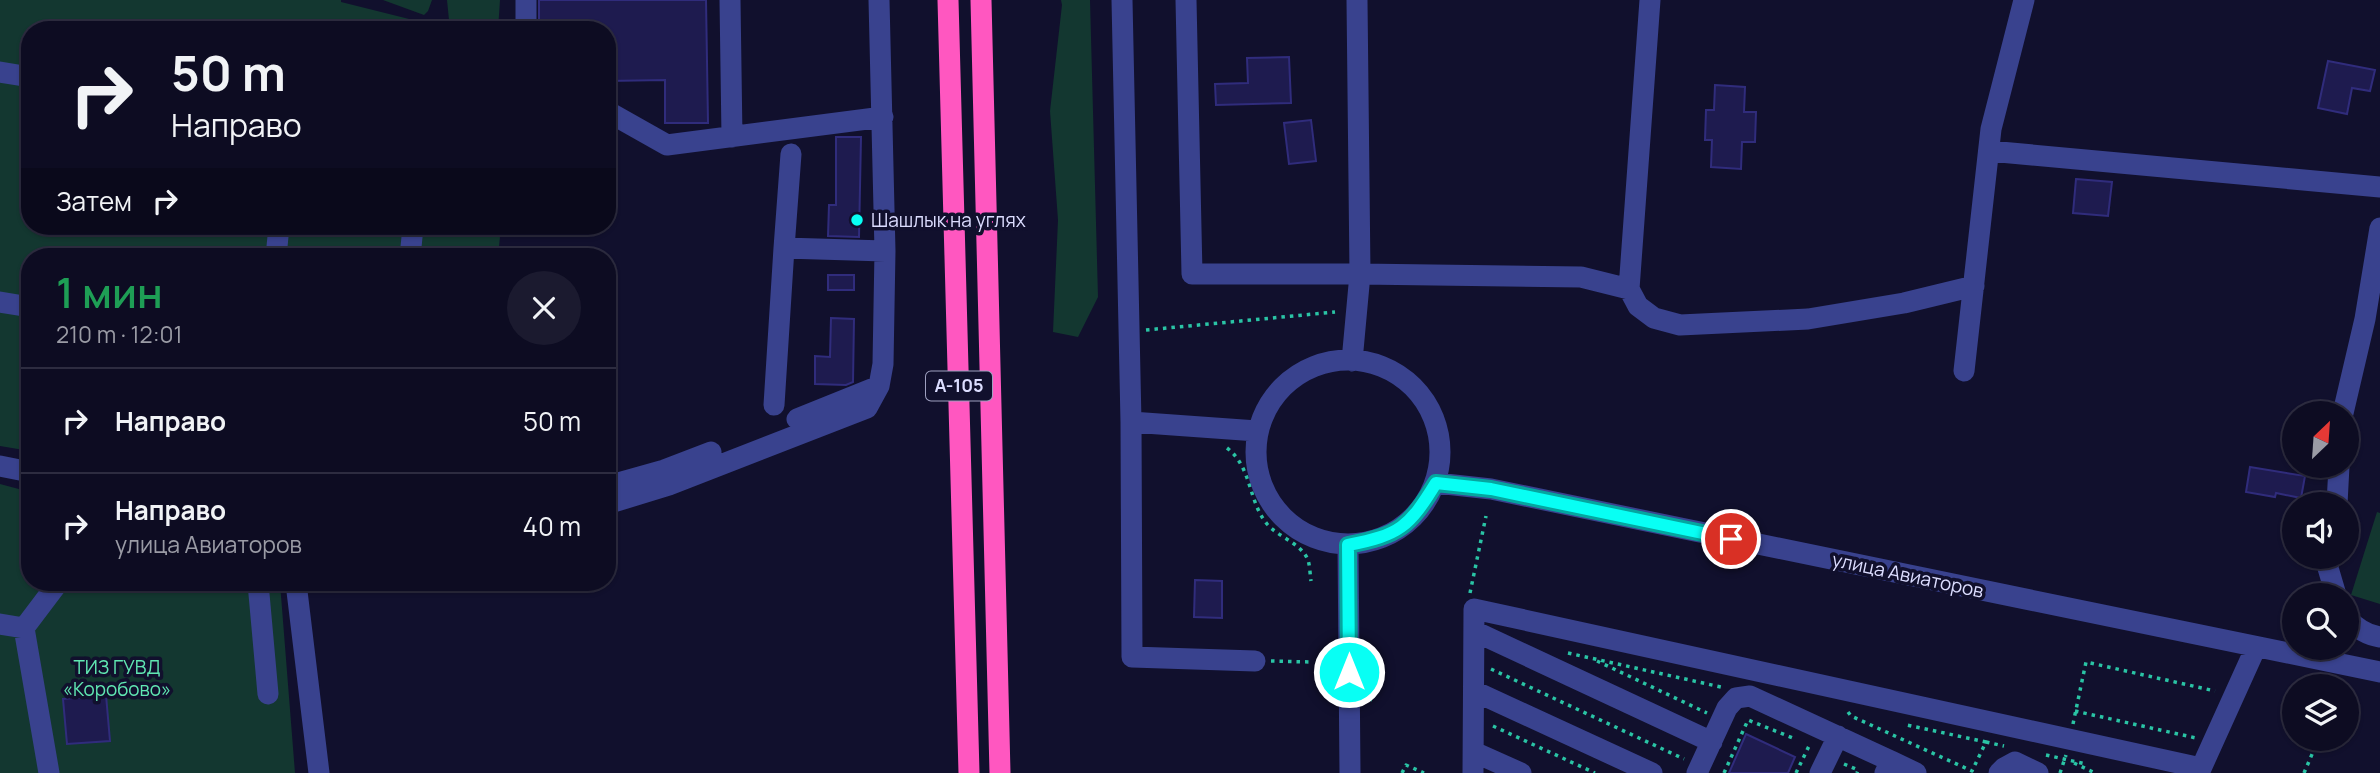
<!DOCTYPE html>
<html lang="ru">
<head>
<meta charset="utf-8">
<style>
  body { margin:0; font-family:Manrope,sans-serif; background:#1b1a2f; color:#f1f3f6; height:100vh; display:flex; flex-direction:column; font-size:26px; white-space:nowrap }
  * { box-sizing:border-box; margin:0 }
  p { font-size:23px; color:#9a9ba5 }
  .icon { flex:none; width:38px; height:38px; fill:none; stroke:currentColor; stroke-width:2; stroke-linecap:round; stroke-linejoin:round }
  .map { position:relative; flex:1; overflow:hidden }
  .details { position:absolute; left:21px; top:248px; width:595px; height:343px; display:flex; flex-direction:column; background:#0d0c22; border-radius:28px; box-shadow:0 2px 5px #0004,0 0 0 2px #2d2c40 }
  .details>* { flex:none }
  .hud { position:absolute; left:21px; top:21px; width:595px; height:214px; border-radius:28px; box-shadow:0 2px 5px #0004,0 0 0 2px #2d2c40; background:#0d0c22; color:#f1f3f6; overflow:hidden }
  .needle { width:46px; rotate:25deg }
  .buttons { position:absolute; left:2282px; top:401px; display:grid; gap:14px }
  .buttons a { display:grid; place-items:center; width:77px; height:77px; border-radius:50%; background:#0d0c22; box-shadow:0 2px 5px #0004,0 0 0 2px #2d2c40; font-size:35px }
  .pin { position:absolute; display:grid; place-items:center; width:60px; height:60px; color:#fff; margin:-30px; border:4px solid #fff; border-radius:50%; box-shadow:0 2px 7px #0007 }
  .me { position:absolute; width:77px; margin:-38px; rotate:0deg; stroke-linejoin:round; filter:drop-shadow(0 0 5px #0008) }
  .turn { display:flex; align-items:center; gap:24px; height:147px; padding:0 35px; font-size:32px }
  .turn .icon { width:91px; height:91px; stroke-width:2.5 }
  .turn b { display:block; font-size:49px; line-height:60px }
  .then { display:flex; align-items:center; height:66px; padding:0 35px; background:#0003; gap:14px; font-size:26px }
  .round { display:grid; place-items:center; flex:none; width:74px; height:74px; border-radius:37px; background:#1b1a2f }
  .overview { display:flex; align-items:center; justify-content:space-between; height:119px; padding:0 35px }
  h1 { font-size:42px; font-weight:600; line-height:52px; color:#1e9e55 }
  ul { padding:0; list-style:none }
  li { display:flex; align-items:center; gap:21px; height:105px; padding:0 35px; border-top:2px solid #2d2c40 }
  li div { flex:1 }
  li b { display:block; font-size:26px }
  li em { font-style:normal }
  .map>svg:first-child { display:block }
</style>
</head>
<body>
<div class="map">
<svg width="2380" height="773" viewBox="0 0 2380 773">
  <rect width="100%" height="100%" fill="#11102d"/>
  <path fill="#133730" d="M0 0H341V2L453 30H30V226H501L498 257H30V451L0 446Z
    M383 0H432L428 11 424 15Z
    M447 0H500L498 30H456L449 20Z
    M1061 0H1090L1098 297 1078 337 1053 332 1058 220 1050 111 1062 5Z
    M0 484 30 492V583H280L295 773H0Z
    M2377 512 2380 513V604L2351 595Z"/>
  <path fill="#1e1b4f" stroke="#302c7c" stroke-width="2" d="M539 0H706L708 123H665V80L607 81V30H539Z
    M1289 57 1291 103 1216 105 1215 84 1248 83 1247 58Z
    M2328 61 2375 70 2370 91 2352 88 2347 114 2318 108Z
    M1715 85 1745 87 1744 112H1756L1755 142H1742L1741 169 1711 167 1712 140H1705L1706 110H1714Z
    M1311 120 1316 161 1289 164 1284 123Z
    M836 137H861L859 237 828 236 829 205H836Z
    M2076 179 2112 182 2108 216 2073 213Z
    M828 275H854V290H828Z
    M831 318 854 319 853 382 846 385 815 384V356L830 357Z
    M2250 467 2305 476 2301 498 2276 493 2275 497 2246 492Z
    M1195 580 1222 581V618L1194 617Z
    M106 695 110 741 67 744 63 699Z
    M1746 734 1795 757 1788 773H1729Z"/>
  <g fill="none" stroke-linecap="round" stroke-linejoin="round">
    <path stroke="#2ac4a5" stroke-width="3.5" stroke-dasharray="3.5 5" stroke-linecap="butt" d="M1146 330 1335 312
      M1227 448C1252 467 1248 501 1267 524 1278 537 1301 543 1308 560 1310 566 1310 575 1311 581
      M1470 593 1486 516
      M1568 653 1721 687
      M1271 661 1311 662
      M1597 661 1707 713
      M1491 669 1684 759
      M1370 701 1378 666
      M2075 711 2196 738
      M1848 712 1851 716 1972 771 1986 742 1907 725
      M2073 724 2086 662 2215 691
      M1493 726 1595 773
      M1986 742 2004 746
      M2046 755 2086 764
      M2074 763 2095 773
      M1844 764 1858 770 1857 773
      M1402 773 1406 765 1424 773
      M1724 773 1748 720 1793 738
      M1796 773 1809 746 1806 744
      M2060 773 2066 755
      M2304 773 2319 738"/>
    <path stroke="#39428e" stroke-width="21" d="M526 0V30
      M730 0 732 137
      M1122 0 1131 422 1257 431
      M1186 0 1192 274H1360L1581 277 1629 289 1650 0
      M0 72 30 77
      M607 114H612L667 145 883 117
      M1989 151 2380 187
      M784 248 791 154
      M276 257 279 226
      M410 257 413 227
      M1629 289 1638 306 1654 318 1680 325 1808 319 1904 303 1974 286
      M0 302 30 307
      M1256 452a92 92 0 1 1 184 0a92 92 0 1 1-184 0Z
      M1352 361 1360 274 1357 0
      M1964 371 1991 129 2024 0
      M774 405 784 248 885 251
      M2343 413 2365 319 2380 228
      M797 419 879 386
      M1131 422 1132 657 1255 661
      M0 466 30 472
      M1436 483 1491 489 2380 672
      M607 486 664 470 711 452
      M607 504 669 485 867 408 879 386 883 364 885 251 879 0
      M2337 504 2339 466
      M1348 545 1350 773
      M2330 556 2328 568 2336 595
      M258 583 268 694
      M296 583 319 773
      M2347 618C2356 628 2366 635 2380 637
      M0 624 24 628
      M1474 631 1712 742
      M1474 691 1652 773
      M1474 752 1521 773
      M49 773 24 628 58 583
      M1473 773 1474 609 2201 768
      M1697 773 1727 708 1736 698 1750 696 1891 761
      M1820 773 1838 736
      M1885 773 1891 761 1916 773
      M1999 773 2004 768 2015 762 2038 773
      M2199 773 2256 647"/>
    <path stroke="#ff57c0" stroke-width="21" d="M948 0 969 773
      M981 0 1000 773"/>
  </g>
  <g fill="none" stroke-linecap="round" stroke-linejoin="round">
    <defs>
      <path id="route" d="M1349 672 1348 545C1400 535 1409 527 1436 483L1491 489 1731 539"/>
    </defs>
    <use href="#route" stroke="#05a69f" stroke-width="18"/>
    <use href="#route" stroke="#08fff4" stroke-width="12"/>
  </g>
  <circle fill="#08fff4" stroke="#11102d" stroke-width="2.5" cx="857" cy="220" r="7"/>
  <g text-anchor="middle" stroke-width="7" stroke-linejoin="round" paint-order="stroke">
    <rect fill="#11102d" stroke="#9fa0c0" stroke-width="2" x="926" y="371.5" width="66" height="29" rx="5"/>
    <g font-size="18" font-weight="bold" fill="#dcddff">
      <text x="959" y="392">А-105</text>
    </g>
    <g font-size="19" fill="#dcddff" stroke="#11102d" text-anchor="start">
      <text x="871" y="227">Шашлык на углях</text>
    </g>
    <g font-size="19" fill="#dcddff" stroke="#11102d">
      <text transform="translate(1908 575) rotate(12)" y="7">улица Авиаторов</text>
    </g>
    <g font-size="19" fill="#60e7b2" stroke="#11102d">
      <text x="117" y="674">ТИЗ ГУВД<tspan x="117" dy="22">«Коробово»</tspan></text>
    </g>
  </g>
</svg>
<div class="buttons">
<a><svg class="needle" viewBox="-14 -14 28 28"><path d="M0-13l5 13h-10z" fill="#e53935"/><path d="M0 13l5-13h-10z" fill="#9a9ba5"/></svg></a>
<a><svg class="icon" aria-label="sound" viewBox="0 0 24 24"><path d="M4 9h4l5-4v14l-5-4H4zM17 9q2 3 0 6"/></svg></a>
<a><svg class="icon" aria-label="search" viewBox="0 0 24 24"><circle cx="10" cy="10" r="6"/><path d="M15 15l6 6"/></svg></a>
<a><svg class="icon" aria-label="layers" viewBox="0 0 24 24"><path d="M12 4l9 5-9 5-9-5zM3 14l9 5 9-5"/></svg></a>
</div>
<div class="pin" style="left:1731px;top:539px;background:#d93025"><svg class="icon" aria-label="arrive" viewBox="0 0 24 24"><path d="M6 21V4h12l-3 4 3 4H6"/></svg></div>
<svg class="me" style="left:1349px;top:672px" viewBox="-20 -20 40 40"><circle r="17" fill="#08fff4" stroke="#fff" stroke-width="3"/><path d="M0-11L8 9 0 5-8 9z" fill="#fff"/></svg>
<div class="hud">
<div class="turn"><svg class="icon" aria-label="right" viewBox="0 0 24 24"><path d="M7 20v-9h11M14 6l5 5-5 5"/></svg><div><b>50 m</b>Направо</div></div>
<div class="then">Затем<svg class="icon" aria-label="right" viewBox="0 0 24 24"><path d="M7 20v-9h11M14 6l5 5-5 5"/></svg></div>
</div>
<section class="details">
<div class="overview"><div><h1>1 мин</h1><p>210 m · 12:01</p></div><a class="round"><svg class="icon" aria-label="close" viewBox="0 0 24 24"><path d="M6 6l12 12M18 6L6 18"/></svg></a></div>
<ul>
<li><svg class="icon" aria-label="right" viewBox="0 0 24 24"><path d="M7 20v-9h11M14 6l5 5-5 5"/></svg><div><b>Направо</b></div><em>50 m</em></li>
<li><svg class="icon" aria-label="right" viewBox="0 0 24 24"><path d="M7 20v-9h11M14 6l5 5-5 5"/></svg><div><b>Направо</b><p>улица Авиаторов</p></div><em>40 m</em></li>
</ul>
</section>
</div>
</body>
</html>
